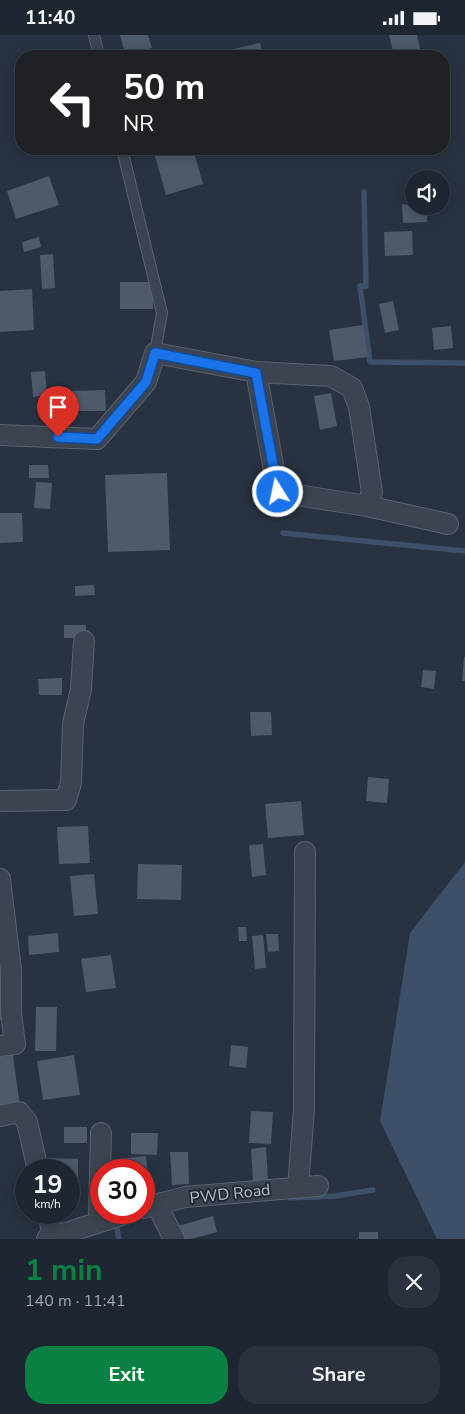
<!DOCTYPE html>
<html lang="en">
<head>
<meta charset="utf-8">
<style>
  body { margin:0; font-family:"Nunito Sans",sans-serif; background:#2b323d; color:#f1f3f6; height:100vh; display:flex; flex-direction:column; font-size:19px; white-space:nowrap }
  * { box-sizing:border-box; margin:0 }
  p { font-size:16px; color:#a1a5ab }
  .icon { flex:none; width:28px; height:28px; fill:none; stroke:currentColor; stroke-width:2; stroke-linecap:round; stroke-linejoin:round }
  .map { position:relative; height:1204px; overflow:hidden }
  .side { display:flex; flex-direction:column; background:#1e2631; flex:1 }
  .side>* { flex:none }
  .top-card { position:absolute; left:15px; top:15px; width:435px; height:105px; border-radius:20px; box-shadow:0 2px 12px #0003,0 0 0 1px #3c434d; background:#202124; color:#fff; overflow:hidden }
  .fabs { position:absolute; left:405px; top:135px; display:grid; gap:10px }
  .fabs a { display:grid; place-items:center; width:45px; height:45px; border-radius:50%; background:#1e2631; box-shadow:0 2px 12px #0003,0 0 0 1px #3c434d; font-size:25px }
  .speed { position:absolute; left:15px; top:1124px; display:flex; gap:10px; font-size:25px; font-weight:700; text-align:center }
  .speed>* { display:grid; place-content:center; width:65px; height:65px; border-radius:50%; background:#1e2631; box-shadow:0 2px 12px #0003,0 0 0 1px #3c434d; line-height:1 }
  .speed small { font-size:12px; font-weight:400 }
  .speed .limit { border:8px solid #d22; background:#fff; color:#111 }
  .pin { position:absolute; display:grid; place-items:center; width:42px; height:42px; color:#fff; margin:-51px -21px; border-radius:50% 50% 50% 0; rotate:-45deg; box-shadow:0 0 5px #0007 }
  .pin .icon { rotate:45deg }
  .me { position:absolute; width:55px; margin:-28px; rotate:350deg; stroke-linejoin:round; filter:drop-shadow(0 0 4px #0008) }
  .turn { display:flex; align-items:center; gap:18px; height:105px; padding:0 25px; font-size:22px }
  .turn .icon { width:65px; height:65px; stroke-width:2.5 }
  .turn b { display:block; font-size:35px; line-height:42px }
  .round { display:grid; place-items:center; flex:none; width:52px; height:52px; border-radius:20px; background:#2b323d }
  .overview { display:flex; align-items:center; justify-content:space-between; height:85px; padding:0 25px }
  h1 { font-size:30px; font-weight:700; line-height:38px; color:#0b8043 }
  .button { display:flex; gap:10px; margin-top:auto; padding:10px 25px }
  .button a { flex:1; height:58px; border-radius:20px; background:#0b8043; color:#fff; font-size:20px; font-weight:700; line-height:58px; text-align:center }
  .button a+a { background:#2b323d; color:#f1f3f6 }
  .status { display:flex; justify-content:space-between; align-items:center; height:35px; padding:0 25px; background:#1e2631; direction:ltr }
  .status svg { height:14px; fill:currentColor }
  .map>svg:first-child { display:block }
</style>
</head>
<body>
<div class="status"><b>11:40</b><svg viewBox="0 0 49 12"><path d="M0 12V9h3v3zM5 12V6h3v6zM10 12V3h3v9zM15 12V0h3v12zM26 1h20v11H26zM47 4h2v5h-2z"/></svg></div>
<div class="map">
<svg width="465" height="1204" viewBox="0 0 465 1204">
  <rect width="100%" height="100%" fill="#283241"/>
  <path fill="#3e4f69" d="M465 827V1204H437L380 1086 410 898Z"/>
  <g fill="none" stroke-linecap="round" stroke-linejoin="round">
    <path stroke="#3e4f69" stroke-width="5.5" d="M364 157 366 251H360L370 327 465 328
      M283 498 465 516
      M290 1163 335 1161 373 1155
      M116 1188 119 1204"/>
  </g>
  <path fill="#4e5969" d="M120 0H148L152 13 125 19Z
    M389 0H417L420 14 394 20Z
    M260 8 263 21H208L207 20Z
    M153 114H193L203 149 166 160Z
    M49 141 59 170 16 184 7 156Z
    M402 169 427 171V187L403 188Z
    M412 196 413 220 385 221 384 197Z
    M39 202 41 212 24 217 22 207Z
    M53 219 55 253 42 254 40 220Z
    M120 247H153V274H120Z
    M32 254 34 295 0 297V256Z
    M393 266 399 295 385 298 379 269Z
    M363 290 368 322 334 326 329 295Z
    M451 291 453 313 434 315 432 293Z
    M45 336 47 360 33 362 31 337Z
    M105 355 106 376H70V356Z
    M331 358 337 391 320 395 314 361Z
    M29 430H48L49 443H29Z
    M167 438 170 515 108 517 105 440Z
    M36 447 52 448 50 474 34 473Z
    M0 478H22L23 507 0 508Z
    M94 550 95 560 75 561V551Z
    M64 590H86V603H64Z
    M464 622H465V646H462Z
    M423 635 436 636 434 654 421 652Z
    M62 643V660H39L38 644Z
    M250 677H271L272 700 251 701Z
    M368 742 389 744 387 768 366 766Z
    M301 766 304 800 268 803 265 769Z
    M88 791 90 828 59 829 57 792Z
    M263 809 266 840 252 842 249 810Z
    M138 829 182 830 181 865 137 864Z
    M94 839 98 879 74 881 70 841Z
    M238 892H246L247 906H239Z
    M58 898 59 917 29 920 28 901Z
    M266 899H278L279 916 268 917Z
    M263 900 266 933 255 934 252 901Z
    M111 920 116 953 86 957 81 924Z
    M0 948H6L3 986 0 985Z
    M36 972H57L56 1016H35Z
    M231 1010 248 1012 246 1033 229 1031Z
    M12 1014 20 1071 0 1074V1016Z
    M74 1020 80 1060 43 1065 37 1026Z
    M251 1076 273 1077 271 1109 249 1108Z
    M64 1092H87V1108H64Z
    M131 1098H158L157 1120 131 1119Z
    M266 1112 268 1145 253 1146 251 1114Z
    M170 1117H188L189 1149 172 1150Z
    M146 1121 150 1160 144 1161V1135H119L118 1124Z
    M45 1123 78 1124V1153H69V1135H45Z
    M213 1181 217 1197 191 1204H182L178 1191Z
    M359 1197H378V1204H359Z"/>
  <g fill="none" stroke-linecap="round" stroke-linejoin="round">
    <defs>
      <path id="lane" d="M94 0 99 21
        M122 114 162 278 155 318"/>
      <path id="street" d="M256 337 278 457 367 471
        M0 400 97 404 146 347 155 318 256 337 331 341 352 353 359 372 372 457 367 471 448 489
        M0 766 66 765 71 748 73 689 81 654 84 606
        M0 844 11 935V978L15 1009 0 1011
        M0 1081 19 1077 27 1087 38 1135
        M298 1152 304 1074 305 817
        M161 1168 162 1180 174 1204
        M144 1173 185 1162 318 1151
        M48 1178 53 1202
        M99 1185 101 1098
        M47 1204 128 1178"/>
    </defs>
    <use href="#lane" stroke="#5a626e" stroke-width="12"/>
    <use href="#street" stroke="#5a626e" stroke-width="22"/>
    <use href="#lane" stroke="#3c4451" stroke-width="10"/>
    <use href="#street" stroke="#3c4451" stroke-width="20"/>
  </g>
  <g fill="none" stroke-linecap="round" stroke-linejoin="round">
    <defs>
      <path id="route" d="M58 402 97 404 146 347 155 318 256 338 278 457"/>
    </defs>
    <use href="#route" stroke="#114b97" stroke-width="12"/>
    <use href="#route" stroke="#1a73e8" stroke-width="9"/>
  </g>
  <g text-anchor="middle" stroke-width="4" stroke-linejoin="round" paint-order="stroke">
    <g font-size="16" fill="#b9bfcb" stroke="#202936">
      <text transform="translate(230 1158) rotate(-6)" y="6">PWD Road</text>
    </g>
  </g>
</svg>
<div class="fabs">
<a><svg class="icon" aria-label="sound" viewBox="0 0 24 24"><path d="M4 9h4l5-4v14l-5-4H4zM17 9q2 3 0 6"/></svg></a>
</div>
<div class="speed"><div>19<small>km/h</small></div><div class="limit">30</div></div>
<div class="pin" style="left:58px;top:402px;background:#d93025"><svg class="icon" aria-label="arrive" viewBox="0 0 24 24"><path d="M6 21V4h12l-3 4 3 4H6"/></svg></div>
<svg class="me" style="left:278px;top:457px" viewBox="-20 -20 40 40"><circle r="17" fill="#1a73e8" stroke="#fff" stroke-width="3"/><path d="M0-11L8 9 0 5-8 9z" fill="#fff"/></svg>
<div class="top-card">
<div class="turn"><svg class="icon" aria-label="left" viewBox="0 0 24 24"><path d="M17 20v-9H6M10 6l-5 5 5 5"/></svg><div><b>50 m</b>NR</div></div>
</div>
</div>
<section class="side">
<div class="overview"><div><h1>1 min</h1><p>140 m · 11:41</p></div><a class="round"><svg class="icon" aria-label="close" viewBox="0 0 24 24"><path d="M6 6l12 12M18 6L6 18"/></svg></a></div>
<div class="button"><a>Exit</a><a>Share</a></div>
</section>
</body>
</html>
